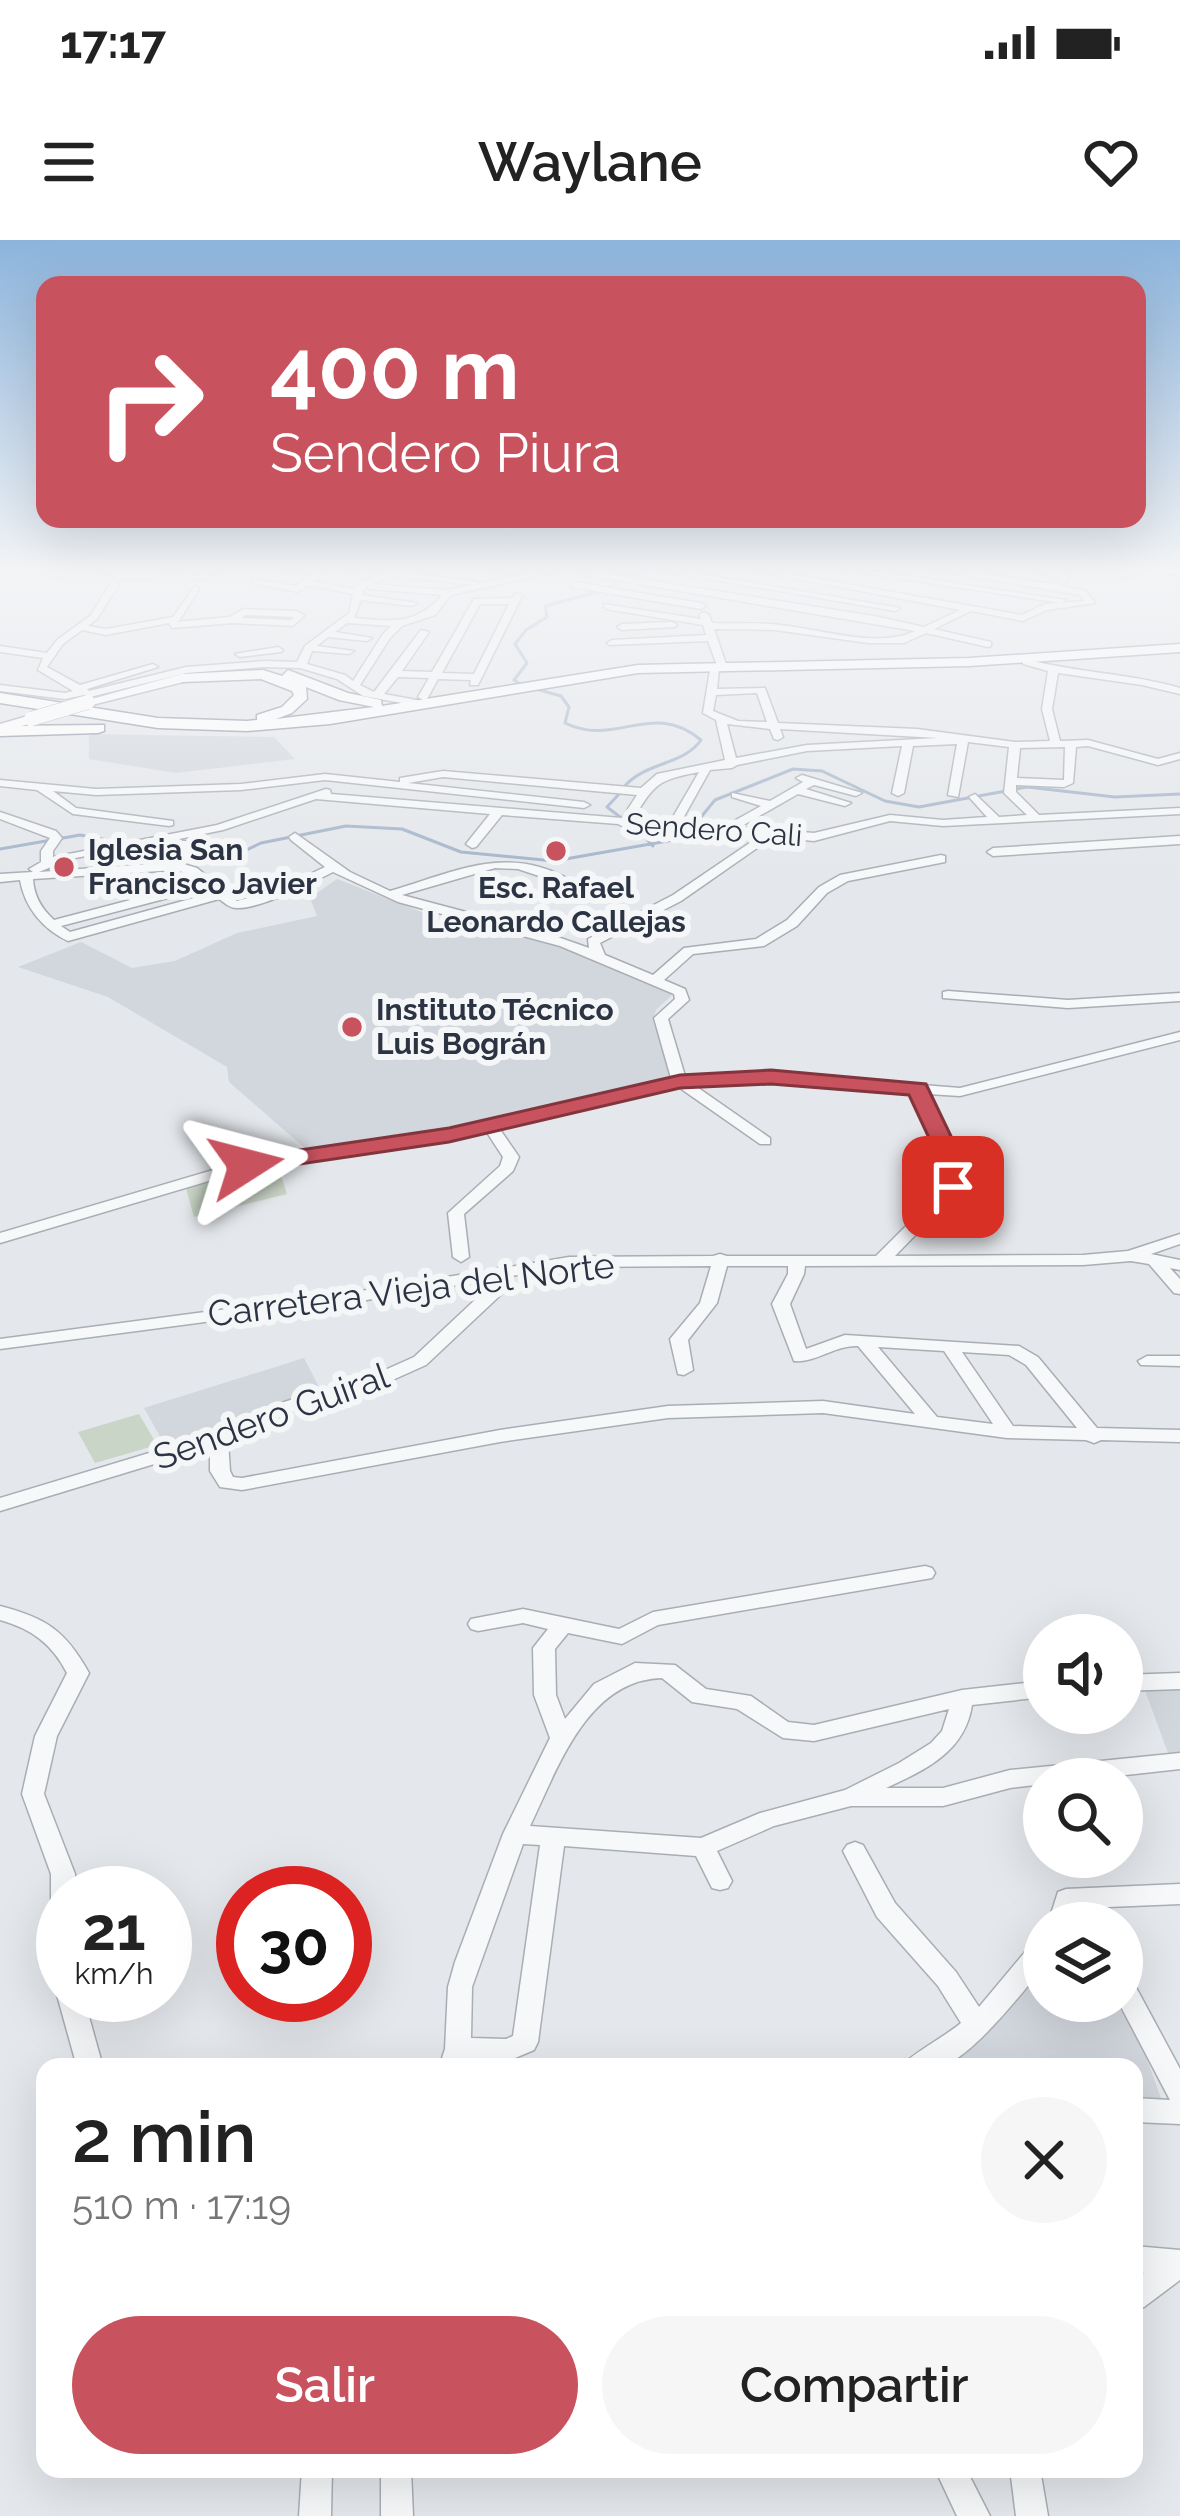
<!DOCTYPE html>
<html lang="es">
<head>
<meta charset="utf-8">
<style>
  body { margin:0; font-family:Raleway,sans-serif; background:#f6f6f6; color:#222; height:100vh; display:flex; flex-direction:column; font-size:45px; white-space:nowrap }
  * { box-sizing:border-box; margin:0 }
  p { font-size:39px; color:#767676 }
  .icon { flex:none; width:66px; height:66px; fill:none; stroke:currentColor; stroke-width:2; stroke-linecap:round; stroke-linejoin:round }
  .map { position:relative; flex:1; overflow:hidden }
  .drawer { position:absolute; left:36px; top:1818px; width:1107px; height:420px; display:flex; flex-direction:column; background:#fff; border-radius:24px; box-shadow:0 12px 48px #0002 }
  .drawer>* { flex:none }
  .top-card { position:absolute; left:36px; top:36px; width:1110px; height:252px; border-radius:24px; box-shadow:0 12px 48px #0002; background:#c8525e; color:#fff; overflow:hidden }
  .controls { position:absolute; left:1023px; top:1374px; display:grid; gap:24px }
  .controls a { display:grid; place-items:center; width:120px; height:120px; border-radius:50%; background:#fff; box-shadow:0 12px 48px #0002; font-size:60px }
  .speed { position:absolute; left:36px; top:1626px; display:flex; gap:24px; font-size:60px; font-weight:700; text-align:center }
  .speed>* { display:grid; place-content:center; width:156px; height:156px; border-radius:50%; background:#fff; box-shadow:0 12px 48px #0002; line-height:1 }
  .speed small { font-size:30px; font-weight:400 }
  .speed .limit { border:18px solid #d22; background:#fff; color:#111 }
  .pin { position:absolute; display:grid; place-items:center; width:102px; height:102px; color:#fff; margin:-51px; border-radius:24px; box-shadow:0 6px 18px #0006 }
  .me { position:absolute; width:132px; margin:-66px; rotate:81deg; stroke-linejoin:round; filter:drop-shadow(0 0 9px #0008) }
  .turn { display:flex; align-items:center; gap:42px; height:252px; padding:0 36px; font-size:54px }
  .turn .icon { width:156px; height:156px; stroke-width:2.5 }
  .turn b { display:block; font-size:84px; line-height:102px }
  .round { display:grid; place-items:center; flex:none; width:126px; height:126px; border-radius:63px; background:#f6f6f6 }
  .overview { display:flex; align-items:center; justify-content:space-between; height:204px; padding:0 36px }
  h1 { font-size:72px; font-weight:600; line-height:90px }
  .action { display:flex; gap:24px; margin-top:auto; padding:24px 36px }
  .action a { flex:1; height:138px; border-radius:72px; background:#c8525e; color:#fff; font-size:48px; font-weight:600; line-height:138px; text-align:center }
  .action a+a { background:#f6f6f6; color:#222 }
  .status { display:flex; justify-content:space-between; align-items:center; height:84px; padding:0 60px; background:#fff; direction:ltr }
  .status svg { height:33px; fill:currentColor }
  header { display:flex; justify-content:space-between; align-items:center; height:156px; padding:0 36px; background:#fff; font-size:54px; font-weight:600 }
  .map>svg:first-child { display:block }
</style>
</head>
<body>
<div class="status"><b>17:17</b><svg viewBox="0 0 49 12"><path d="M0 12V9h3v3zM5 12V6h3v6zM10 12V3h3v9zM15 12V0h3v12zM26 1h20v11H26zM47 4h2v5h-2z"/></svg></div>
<header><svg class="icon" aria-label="menu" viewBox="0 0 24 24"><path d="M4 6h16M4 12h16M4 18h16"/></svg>Waylane<svg class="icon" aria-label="heart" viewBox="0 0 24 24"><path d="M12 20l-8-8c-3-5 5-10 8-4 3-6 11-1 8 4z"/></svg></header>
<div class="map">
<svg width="1180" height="2276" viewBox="0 0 1180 2276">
  <rect width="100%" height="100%" fill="#e4e7eb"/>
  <path fill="#d2d6dd" d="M89 494 274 497 295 519 176 533 89 519Z
    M337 639 447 682 542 700 672 755 656 770 653 781 671 832 666 838 445 892 307 910 229 842 227 827 108 757 18 727 81 702 132 728 175 721 237 693 317 676 310 658Z
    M304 1118 323 1155 167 1209 144 1168Z
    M1143 1445 1180 1446V1513H1168Z
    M1044 1728V1761H1115L1139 1797 1164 1867 1134 1866V1827H950L948 1822Z"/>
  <path fill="#c9d5c6" d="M278 927 287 954 194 977 186 948Z
    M139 1174 157 1205 95 1223 78 1192Z"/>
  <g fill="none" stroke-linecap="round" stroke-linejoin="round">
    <path stroke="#a2b3c9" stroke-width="3" d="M606 349 647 328
      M521 445 514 440 527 423 515 404 526 390 547 377 545 366 601 351
      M532 448 561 456 569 467 565 483C616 508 652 459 701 500 683 526 645 521 623 548
      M620 553 607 567 624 580
      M638 590 653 606
      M0 609 80 595 224 621 261 603 346 586 402 589 461 612 554 621 696 596 701 577 715 560 793 529 822 531 885 561 919 567 1027 547 1115 557 1180 554"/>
    <defs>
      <path id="minor" d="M22 328H33L26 331Z
        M93 328 115 331 113 328H121L125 333H151L188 328 151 339 123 338 97 379 88 386 106 389 173 377 195 346 199 349 179 381 175 382 230 377 243 369 296 371 305 375 293 386 233 383 172 388 169 383 106 395 82 390 63 404 47 427 80 445 153 424 158 427 87 449 89 451 186 427 265 421 297 422 305 406 349 373 353 354 308 345 298 352 251 343 255 340 296 346 311 334 276 328 321 330V334L313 341 354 349 357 343 398 328H409L402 332 478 342 474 345 393 336 372 344 448 350 556 328H571L451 355 435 375 402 386 390 398 360 445 374 452 421 390 429 392 402 431 432 432 474 359 511 358 517 353 522 356 478 445H470L471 440 438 439 427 459 423 460 418 457 429 438 398 437 384 454 417 460 418 462 413 465 363 456 337 439 300 428 265 427 186 433 90 457 84 455 65 459 0 451V445L65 453 73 451 38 430 43 418 0 412V406L47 413 57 400 91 375 115 336ZM366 346 370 349 442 355C416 386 390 381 354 378L361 360 412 366 417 363 362 355ZM480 364H509L474 434 442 433ZM245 375 294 377 291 380 242 378ZM347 383 391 386 383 394 353 441 345 435 307 424 312 411 349 414 354 411 317 406 328 397 367 401 372 398 335 392Z
        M213 328H224L201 340 194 338Z
        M352 328H362L347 334V330Z
        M478 328H504L523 332 519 335Z
        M646 328H665L900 368 895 371Z
        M740 328H757L1022 375 1045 364 1084 361 1080 355 922 328H942L1054 344 1059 338 1029 330C1038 326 1061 329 1068 338L1062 346 1086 351 1095 363 1047 370 1023 381 971 371 934 389 991 402V406L988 407 926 393 904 403H868L775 390 714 389 727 427 719 429 717 449 765 448 778 483 917 489 1015 502 1050 501 1042 469 1048 431 1023 424V420L1026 419C1076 433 1129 433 1180 448V454L1142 445 1058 433 1052 469 1060 501 1088 500 1158 519 1180 513V519L1158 525 1088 506 1076 507 1073 543 1064 547 1016 545V552L1039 575 1180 568V574L943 586 890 581 814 601 773 597 681 661 600 703 605 715 653 735 684 708 756 699 787 680 819 647 840 635 941 615 945 616V622L848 641 827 653 797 686 764 706 693 714 664 740 685 749 689 760 668 779 685 836 771 833 960 848 1180 792V800L960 856 928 854 956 915 962 947 895 1016 1083 1015 1128 1011 1180 994V1004L1151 1014 1180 1020V1030L1170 1028 1180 1039V1054L1174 1053 1149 1024 1131 1021 1083 1025 805 1026 804 1034 790 1064 806 1109 845 1095 1019 1106 1038 1117 1097 1188 1180 1190V1202L1101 1200 1094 1203 1086 1200 1007 1198 823 1173 668 1178 500 1202 242 1250 220 1247 210 1231V1207L0 1271V1258L212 1194 284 1162 376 1134 414 1117 493 1043 494 1039 342 1064 0 1109V1099L342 1054 496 1029 504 1025 510 1027 569 1017 713 1016 720 1014 727 1016H876L946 946 940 915 912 853 771 841 694 845 770 898V904H760L677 846 499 888 519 917 513 931 464 974 469 1017 461 1022 453 1017 448 973 500 926 503 917 486 891 449 900 259 926 0 1003V993L257 917 449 890 671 838 654 778 675 759 674 754 560 706 398 662 333 632C311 643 260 669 237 668 229 668 225 663 219 659L68 701C43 689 25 668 20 640L0 642V634L33 632 29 629 41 622V611L50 598 0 579V572L56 591 62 598 53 611V617L217 585 326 549 330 550 331 554 622 578 637 555 443 537 408 543 584 562 590 565 584 568 325 540 241 550 96 555 53 551 76 568 173 581V585L169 586 73 574 37 550 0 546V540L96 549 241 544 325 534 400 542V538L443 531 641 548 657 534 725 520 716 480 703 473 710 430 718 428 708 401 609 405 607 403 612 400 706 395 703 385 606 369 603 364 701 379 699 375 704 372 709 375 712 383C734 384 758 382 780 385 821 389 877 409 915 391L586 335 583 330 874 376 924 387 960 370ZM757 453 767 482 738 481 713 471 716 455ZM727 484 770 489 774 499 778 500 783 497 780 489 938 498 807 505 736 518ZM968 502 1009 507 1004 553 1027 575 999 577 975 554 969 557 987 577 943 580 890 575 814 593 740 587 798 554 845 566 851 563 806 549 814 545 856 556 862 553 802 535 796 538 803 542 770 561 732 553V557L761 566 725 586 681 582 710 530 732 528 737 525 807 511 902 506 892 553 898 556 904 553 913 506 957 504 948 555 958 557ZM1065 507 1064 540 1017 538 1020 508ZM699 532 670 582 633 579C655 543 658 540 699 532ZM316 559 490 574 466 604 472 608 476 607 502 575 618 584 624 587 629 585 666 588 671 593 677 589 760 596 673 655 588 699 589 708 549 694 402 655 495 628 518 629 566 645 572 641C508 603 455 632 390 651L350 632 295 593 289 597 291 600 325 627 276 650 237 661 197 628 177 622 39 632 70 619 166 601 167 606 171 607 237 613 239 610 233 606 174 600 223 590ZM176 630 189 634 199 642 54 680C42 669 34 657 33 639ZM206 648 212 653 70 692 61 686ZM711 1026 700 1063 670 1099 678 1134 684 1135 693 1130 688 1100 717 1063 727 1026H788V1034L772 1064 794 1121C816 1123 835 1105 858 1106L915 1174 823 1161 668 1166 500 1190 242 1238 233 1237 230 1231 228 1201 296 1170 388 1142 426 1125 507 1049 511 1036 569 1027ZM878 1107 944 1111 993 1184 937 1177ZM962 1112 1009 1115 1026 1125 1077 1188 1013 1186Z
        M831 328H852L1066 360 1061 363Z
        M574 342 701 363 706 366 701 369 571 347Z
        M672 382 677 385 675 387 622 390 617 387 622 384Z
        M278 407 283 410 281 412 240 417 235 414Z
        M1180 596V604L993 616 987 612 993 608Z
        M948 751 1068 760 1180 753V761L1068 768 943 758V752Z
        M1147 1116H1180V1126L1141 1125 1138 1121Z
        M925 1326 932 1328 935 1333 932 1338 658 1385 622 1404 568 1393 555 1409 556 1455 565 1479 594 1444 635 1423 675 1425 706 1449 751 1456 788 1482 814 1485 962 1450 1044 1441V1457L972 1465C965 1512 925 1530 886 1548H943L1010 1530 1180 1513V1529L1090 1539H1044V1544L1010 1548 943 1566H851L774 1586 717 1611 732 1641 728 1648 720 1650 712 1648 696 1616 564 1606 538 1802 534 1810 508 1821 475 1820 478 1827H439L445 1809 448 1747 455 1722 503 1594 550 1498 534 1455 533 1408 548 1389 523 1383 478 1391 471 1389 468 1384 471 1379 523 1369 619 1389 653 1372ZM662 1438 692 1462 737 1469 783 1498 814 1501 949 1469 942 1491 931 1503 899 1523 845 1550 760 1573 701 1598 530 1586C558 1528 587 1440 662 1438ZM523 1604 540 1605 513 1796 506 1799 471 1798 472 1747Z
        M0 1366C46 1378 65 1390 89 1433L57 1496 44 1554 75 1634V1653H63V1726L54 1723 51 1716V1634L22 1554 35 1496 67 1433C52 1404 32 1389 0 1380Z
        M1180 1433V1449L1122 1451V1435Z
        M855 1602 863 1605 895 1663 956 1732 979 1767 1035 1700 1044 1697V1725L1041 1730C1021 1754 969 1821 939 1827 927 1829 913 1827 901 1827 908 1816 946 1796 961 1783L938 1746 877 1677 843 1611 847 1605Z
        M1180 1644V1664L1084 1668 1093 1683H1048L1058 1652 1066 1649Z
        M1122 1735 1131 1738 1180 1829V1884L1134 1882V1858L1170 1860 1118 1761H1122Z
        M63 1747V1755H83L103 1827H77L57 1755Z
        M1134 2006 1180 2010V2040L1144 2067 1134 2071V2040L1144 2033 1134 2032Z
        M302 2229H332L331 2276H299Z
        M381 2229H411L413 2276H381Z
        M935 2229H966L990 2276H957Z
        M1010 2229H1040L1048 2276H1016Z"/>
      <path id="major" d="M182 434 187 435V441L88 466 81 462Z
        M31 475 36 476V482L0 492V484Z"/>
      <path id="highway" d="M1141 328H1180V336Z
        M1180 404V412L969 426 638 433 330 484 247 491 158 488 0 463V453L158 478 247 481 257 480V475L282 467 294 455 292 451 261 439 182 442 175 438 182 434 263 430 282 436 288 430 348 453 381 460 382 466 638 425 969 418ZM306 447 339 460 374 467 276 479 292 473 307 459Z
        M104 485V491L98 493 0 496V486Z"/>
    </defs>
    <use href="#minor" stroke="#a9aeb5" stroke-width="3"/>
    <use href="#major" stroke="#a4aab6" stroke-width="3"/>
    <use href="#highway" stroke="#8c93a1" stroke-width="3"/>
    <use href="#minor" fill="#f7f8fa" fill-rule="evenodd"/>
    <use href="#major" fill="#fff" fill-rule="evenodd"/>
    <use href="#highway" fill="#fff" fill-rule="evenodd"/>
    <defs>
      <path id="major-bridge" d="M31 479 88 462"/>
    </defs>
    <use href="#major-bridge" stroke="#a4aab6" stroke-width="15" stroke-linecap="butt"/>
    <use href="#major-bridge" stroke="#fff" stroke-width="14"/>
  </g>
  <linearGradient id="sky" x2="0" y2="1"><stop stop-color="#8cb4dc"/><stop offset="0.51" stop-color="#f3f4f6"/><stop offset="1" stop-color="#f3f4f6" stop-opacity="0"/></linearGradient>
  <rect width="1180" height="646" fill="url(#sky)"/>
  <path fill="#c8525e" stroke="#82353d" stroke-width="3" d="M771 830 926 844 960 915 965 947 953 954 941 947 937 915 909 855 771 844 680 848 449 902 246 932 234 925 246 918 449 888 680 835Z"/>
  <g fill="#c8525e" stroke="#f4f6f8" stroke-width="4.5">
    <circle cx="556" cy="611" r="12"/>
    <circle cx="64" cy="627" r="12"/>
    <circle cx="352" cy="787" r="12"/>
  </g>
  <g text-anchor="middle" stroke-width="12" stroke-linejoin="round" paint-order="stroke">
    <g font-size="30" fill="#2c3443" stroke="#f4f6f8">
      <text transform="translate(714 590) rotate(4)" y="10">Sendero Cali</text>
    </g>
    <g font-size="30" font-weight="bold" fill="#2c3443" stroke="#f4f6f8" text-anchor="start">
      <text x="88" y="620">Iglesia San<tspan x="88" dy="34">Francisco Javier</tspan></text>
      <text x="556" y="658" text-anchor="middle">Esc. Rafael<tspan x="556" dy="34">Leonardo Callejas</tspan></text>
      <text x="376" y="780">Instituto Técnico<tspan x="376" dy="34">Luis Bográn</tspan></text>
    </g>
    <g font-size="36" fill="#2c3443" stroke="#f4f6f8">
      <text transform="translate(411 1049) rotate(-7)" y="13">Carretera Vieja del Norte</text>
      <text transform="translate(271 1176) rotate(-20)" y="13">Sendero Guiral</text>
    </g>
  </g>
</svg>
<div class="controls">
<a><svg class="icon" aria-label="sound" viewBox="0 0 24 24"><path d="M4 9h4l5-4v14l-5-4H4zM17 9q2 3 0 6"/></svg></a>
<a><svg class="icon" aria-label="search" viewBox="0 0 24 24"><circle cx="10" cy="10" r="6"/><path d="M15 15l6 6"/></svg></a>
<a><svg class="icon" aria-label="layers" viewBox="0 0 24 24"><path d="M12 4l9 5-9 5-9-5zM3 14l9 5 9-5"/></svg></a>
</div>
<div class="speed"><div>21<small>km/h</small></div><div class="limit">30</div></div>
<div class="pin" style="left:953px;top:947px;background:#d93025"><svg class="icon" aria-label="arrive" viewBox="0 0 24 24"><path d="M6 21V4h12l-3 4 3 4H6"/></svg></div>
<svg class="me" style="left:246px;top:925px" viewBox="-20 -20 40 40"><path d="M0-17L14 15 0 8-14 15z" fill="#c8525e" stroke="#fff" stroke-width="4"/></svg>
<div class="top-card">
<div class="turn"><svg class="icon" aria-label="right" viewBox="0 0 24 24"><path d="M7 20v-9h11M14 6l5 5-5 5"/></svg><div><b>400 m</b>Sendero Piura</div></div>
</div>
<section class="drawer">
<div class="overview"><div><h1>2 min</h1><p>510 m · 17:19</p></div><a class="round"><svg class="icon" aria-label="close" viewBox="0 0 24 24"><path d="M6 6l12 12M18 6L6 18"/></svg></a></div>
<div class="action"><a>Salir</a><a>Compartir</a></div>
</section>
</div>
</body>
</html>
